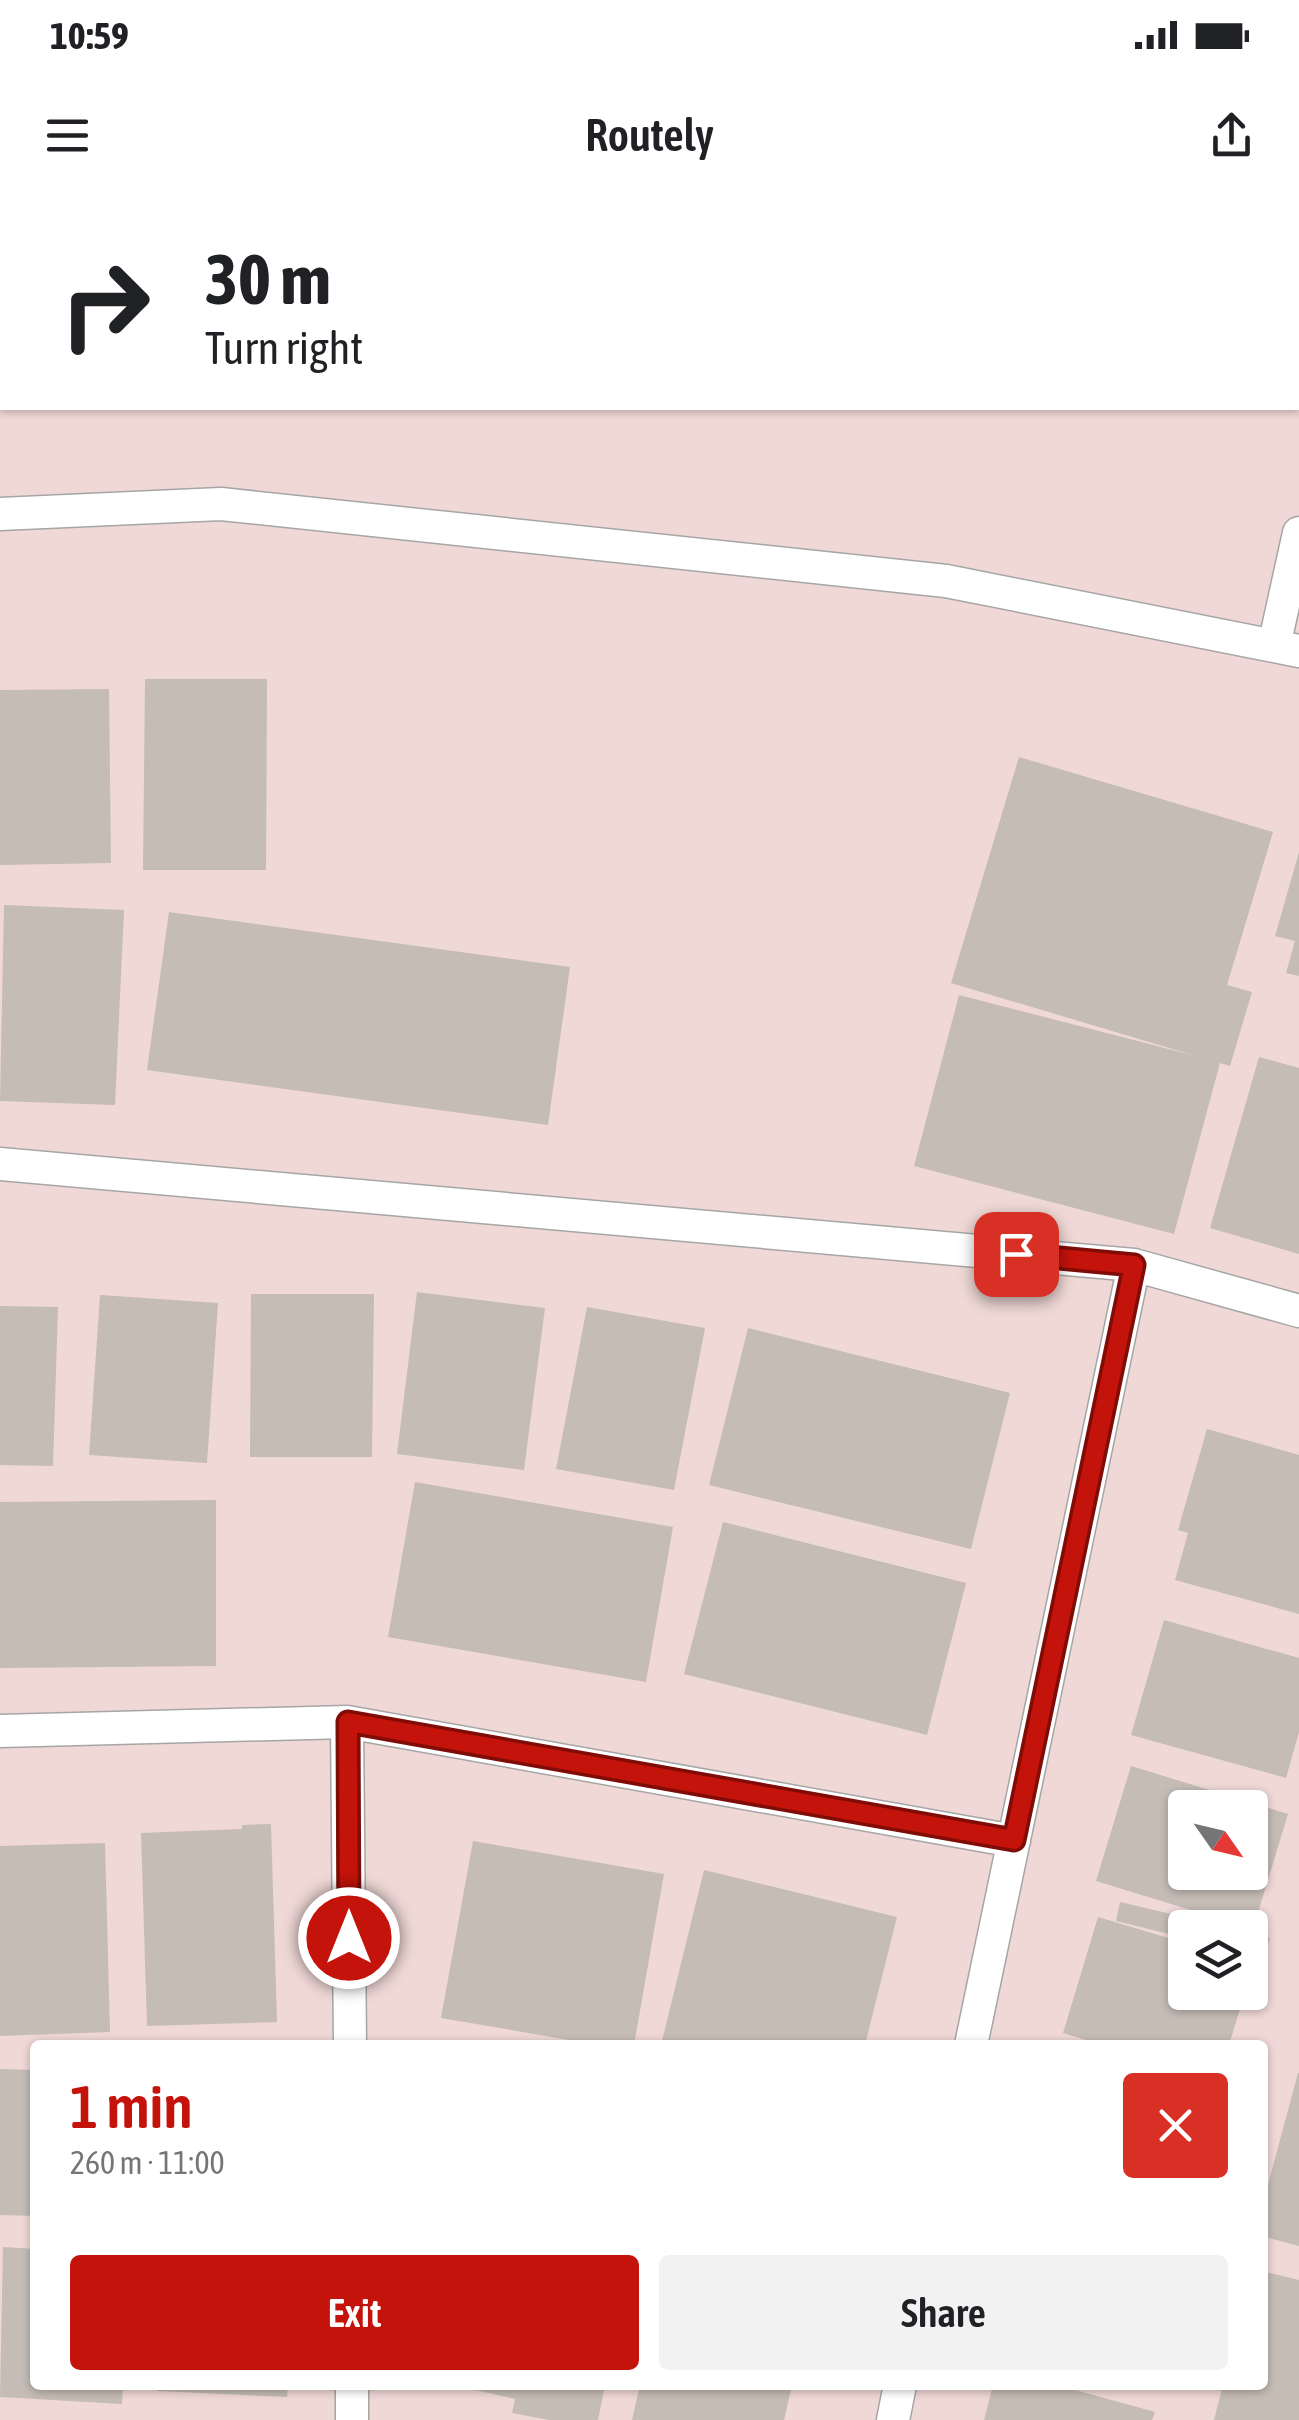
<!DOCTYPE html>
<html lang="en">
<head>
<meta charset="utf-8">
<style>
  body { margin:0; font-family:"Asap Condensed",sans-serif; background:#f2f2f2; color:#202124; height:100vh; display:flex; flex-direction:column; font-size:38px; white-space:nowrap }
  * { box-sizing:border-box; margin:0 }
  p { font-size:32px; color:#757577 }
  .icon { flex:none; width:55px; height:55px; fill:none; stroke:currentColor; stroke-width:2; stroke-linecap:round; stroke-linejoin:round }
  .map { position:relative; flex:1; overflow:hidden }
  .side { position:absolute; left:30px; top:1840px; width:1238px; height:350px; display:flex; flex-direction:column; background:#fff; border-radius:10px; box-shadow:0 2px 8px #0004 }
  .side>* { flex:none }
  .banner { position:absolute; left:0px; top:0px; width:1300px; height:210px; box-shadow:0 2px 8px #0004; background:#fff; color:#202124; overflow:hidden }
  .needle { width:65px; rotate:124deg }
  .buttons { position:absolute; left:1168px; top:1590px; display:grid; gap:20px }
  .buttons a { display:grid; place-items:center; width:100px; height:100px; border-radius:10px; background:#fff; box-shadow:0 2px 8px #0004; font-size:50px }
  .pin { position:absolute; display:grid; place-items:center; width:85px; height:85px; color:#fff; margin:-42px; border-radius:20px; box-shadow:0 5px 15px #0006 }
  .me { position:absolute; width:110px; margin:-55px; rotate:0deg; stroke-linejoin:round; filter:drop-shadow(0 0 8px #0008) }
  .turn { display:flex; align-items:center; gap:35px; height:210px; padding:0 40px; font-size:45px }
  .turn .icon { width:130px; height:130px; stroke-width:2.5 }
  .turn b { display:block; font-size:70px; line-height:85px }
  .round { display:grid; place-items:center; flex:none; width:105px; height:105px; border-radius:10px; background:#f2f2f2 }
  .head { display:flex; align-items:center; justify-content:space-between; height:170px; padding:0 40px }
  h1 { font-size:60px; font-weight:600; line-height:75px; color:#c4130a }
  .cta { display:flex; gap:20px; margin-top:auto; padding:20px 40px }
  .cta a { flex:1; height:115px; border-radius:10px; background:#c4130a; color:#fff; font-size:40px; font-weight:600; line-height:115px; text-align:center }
  .cta a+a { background:#f2f2f2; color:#202124 }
  .status { display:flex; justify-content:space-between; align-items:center; height:70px; padding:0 50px; background:#fff; direction:ltr }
  .status svg { height:28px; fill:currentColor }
  header { display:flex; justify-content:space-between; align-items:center; height:130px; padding:0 40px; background:#fff; font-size:45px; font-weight:600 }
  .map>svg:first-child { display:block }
</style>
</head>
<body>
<div class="status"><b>10:59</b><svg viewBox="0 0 49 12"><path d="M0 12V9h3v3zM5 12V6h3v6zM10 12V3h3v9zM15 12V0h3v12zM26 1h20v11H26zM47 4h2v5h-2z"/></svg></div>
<header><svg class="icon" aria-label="menu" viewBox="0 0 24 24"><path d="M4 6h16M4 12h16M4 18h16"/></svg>Routely<svg class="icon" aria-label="share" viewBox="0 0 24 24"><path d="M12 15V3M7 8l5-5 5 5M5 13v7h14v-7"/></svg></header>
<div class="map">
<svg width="1299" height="2220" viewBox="0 0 1299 2220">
  <rect width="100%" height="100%" fill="#efede6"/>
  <path fill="#efd8d6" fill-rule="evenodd" d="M0 0H1299V2220H0ZM2 2H1298V208H2ZM1185 1608H1250V1672H1185ZM1185 1728H1250V1792H1185ZM35 1845H1262V2185H35Z"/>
  <path fill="#c4bcb5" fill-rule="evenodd" d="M145 479H267L266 670H143Z
    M109 489 111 663 0 665V490Z
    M1019 557 1273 632 1227 785 1252 792 1230 866 1220 863 1174 1034 914 966 959 795 1196 856 951 783Z
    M1299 652V776L1286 773 1295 741 1275 736Z
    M4 705 124 710 115 905 0 901Z
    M169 712 570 767 548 925 147 870Z
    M1259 857 1299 868V1054L1210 1028Z
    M417 1092 545 1108 524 1270 397 1254Z
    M251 1094H374L372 1257H250Z
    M100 1095 218 1103 207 1263 89 1255Z
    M0 1106 58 1107 53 1266 0 1265Z
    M587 1107 705 1128 674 1290 556 1269Z
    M748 1128 1010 1193 971 1349 709 1285Z
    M1207 1229 1299 1255V1414L1175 1380 1188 1333 1178 1330Z
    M415 1282 673 1327 646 1482 388 1437Z
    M216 1300V1466L0 1468V1302Z
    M723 1322 966 1383 927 1535 684 1474Z
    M1164 1420 1299 1458V1532L1286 1578 1131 1535Z
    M1131 1566 1288 1614 1253 1729 1096 1681ZM1185 1608H1250V1672H1185Z
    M271 1624 277 1822 147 1826 141 1633 242 1629V1625Z
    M473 1641 664 1674 634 1845H598L441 1818Z
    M105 1643 110 1832 0 1836V1646Z
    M704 1670 897 1717 865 1845H661Z
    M1120 1702 1222 1726V1728H1185V1738L1116 1721Z
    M1098 1717 1185 1743V1792H1245L1229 1845H1103L1063 1833Z
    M1250 1733 1270 1738 1265 1757 1250 1753Z
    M0 1869 35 1870V2016L0 2015Z
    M1298 1873H1299V2046L1262 2036V2007Z
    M3 2047 35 2049V2185H123L122 2204 0 2197Z
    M1262 2071 1299 2080V2220H1214L1223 2185H1262Z
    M158 2185H288L287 2197 157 2191Z
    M453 2185H605L598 2220H549L512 2213 515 2199Z
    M640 2185H792L784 2220H632Z
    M993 2185H1057L1155 2212 1152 2220H984Z"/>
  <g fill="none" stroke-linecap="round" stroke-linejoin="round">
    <defs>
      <path id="minor" d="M0 314 221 304 946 381 1299 451
        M1274 446 1299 333
        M0 964 1134 1065 1299 1111
        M347 1522 350 1845
        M0 1531 347 1522 1014 1641
        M971 1845 1134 1065
        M352 2185V2220
        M893 2220 900 2185"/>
    </defs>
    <use href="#minor" stroke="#a6a6a6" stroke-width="35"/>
    <use href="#minor" stroke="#fff" stroke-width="32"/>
  </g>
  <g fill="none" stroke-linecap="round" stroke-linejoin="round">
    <defs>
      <path id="route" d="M349 1738 348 1522 1014 1640 1134 1065 1016 1054"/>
    </defs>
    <use href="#route" stroke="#7f0c06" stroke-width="25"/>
    <use href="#route" stroke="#c4130a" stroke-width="18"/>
  </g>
</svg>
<div class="buttons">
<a><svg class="needle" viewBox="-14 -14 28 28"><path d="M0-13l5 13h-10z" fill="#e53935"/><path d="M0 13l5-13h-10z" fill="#757577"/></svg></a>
<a><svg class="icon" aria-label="layers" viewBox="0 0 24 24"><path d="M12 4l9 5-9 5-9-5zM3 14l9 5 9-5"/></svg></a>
</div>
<div class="pin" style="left:1016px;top:1054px;background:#d93025"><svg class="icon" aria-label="arrive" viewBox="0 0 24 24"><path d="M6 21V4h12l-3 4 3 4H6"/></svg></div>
<svg class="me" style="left:349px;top:1738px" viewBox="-20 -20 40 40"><circle r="17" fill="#c4130a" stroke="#fff" stroke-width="3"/><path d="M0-11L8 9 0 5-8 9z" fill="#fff"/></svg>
<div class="banner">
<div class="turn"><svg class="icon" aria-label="right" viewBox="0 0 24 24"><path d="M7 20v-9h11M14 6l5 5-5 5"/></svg><div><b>30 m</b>Turn right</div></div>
</div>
<section class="side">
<div class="head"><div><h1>1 min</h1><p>260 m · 11:00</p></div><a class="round" style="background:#d93025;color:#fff"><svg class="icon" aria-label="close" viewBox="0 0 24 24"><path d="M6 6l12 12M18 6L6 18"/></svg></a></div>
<div class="cta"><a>Exit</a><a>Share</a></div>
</section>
</div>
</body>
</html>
